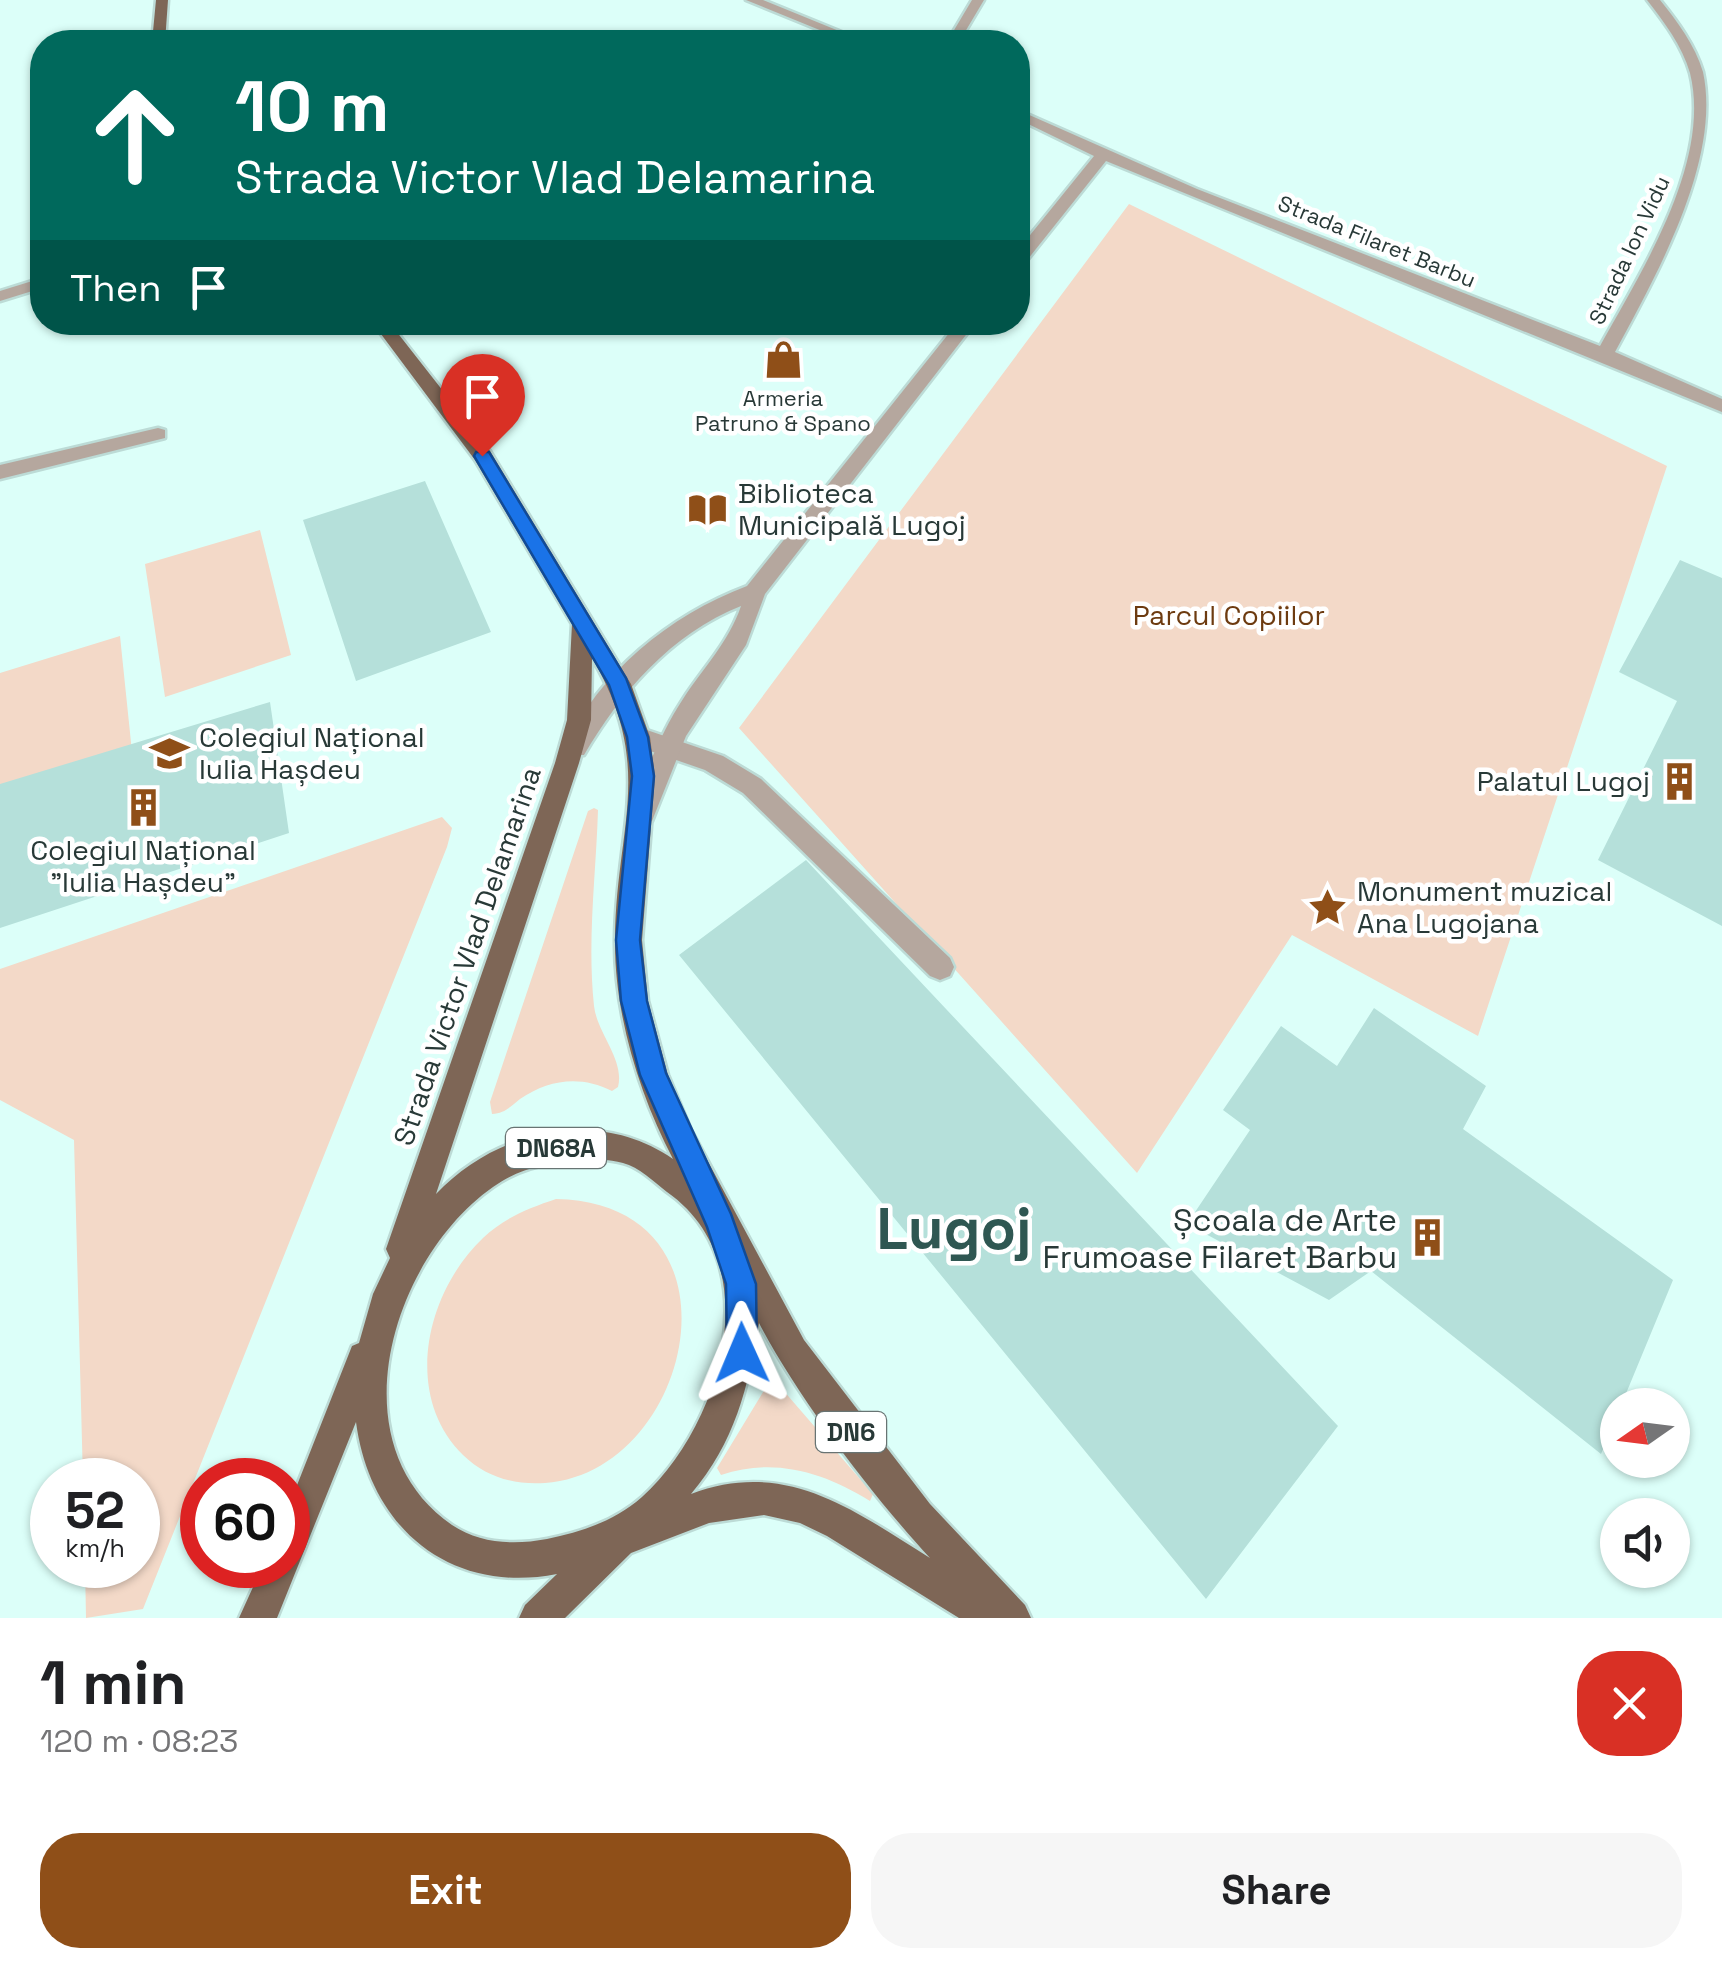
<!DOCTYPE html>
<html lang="en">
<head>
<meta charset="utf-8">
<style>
  body { margin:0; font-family:"Space Grotesk",sans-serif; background:#f6f6f6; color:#202124; height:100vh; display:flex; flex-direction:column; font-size:38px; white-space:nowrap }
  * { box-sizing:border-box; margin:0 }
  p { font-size:32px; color:#757577 }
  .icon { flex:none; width:55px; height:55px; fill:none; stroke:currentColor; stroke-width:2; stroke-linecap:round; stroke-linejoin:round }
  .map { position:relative; height:1618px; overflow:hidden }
  .panel { display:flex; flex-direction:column; background:#fff; flex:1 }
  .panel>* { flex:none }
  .top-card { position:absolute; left:30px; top:30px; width:1000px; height:305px; border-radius:40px; box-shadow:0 2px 8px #0004; background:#00695c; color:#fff; overflow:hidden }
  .needle { width:65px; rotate:256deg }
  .controls { position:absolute; left:1600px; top:1388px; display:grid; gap:20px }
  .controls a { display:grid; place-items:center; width:90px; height:90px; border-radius:50%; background:#fff; box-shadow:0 2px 8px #0004; font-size:50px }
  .speed { position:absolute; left:30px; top:1458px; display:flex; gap:20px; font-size:50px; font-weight:700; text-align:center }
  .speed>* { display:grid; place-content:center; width:130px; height:130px; border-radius:50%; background:#fff; box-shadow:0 2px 8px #0004; line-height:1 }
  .speed small { font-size:25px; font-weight:400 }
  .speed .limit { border:15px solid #d22; background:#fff; color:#111 }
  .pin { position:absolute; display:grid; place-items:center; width:85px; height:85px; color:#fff; margin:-102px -42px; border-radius:50% 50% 50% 0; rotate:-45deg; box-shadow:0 0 10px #0007 }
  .pin .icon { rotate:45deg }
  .me { position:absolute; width:110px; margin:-55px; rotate:359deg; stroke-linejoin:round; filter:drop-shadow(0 0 8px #0008) }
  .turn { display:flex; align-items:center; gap:35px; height:210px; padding:0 40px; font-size:45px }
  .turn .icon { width:130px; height:130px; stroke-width:2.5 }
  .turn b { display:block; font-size:70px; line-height:85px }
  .then { display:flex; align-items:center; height:95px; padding:0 40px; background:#0003; gap:20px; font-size:38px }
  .round { display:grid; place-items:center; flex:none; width:105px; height:105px; border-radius:40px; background:#f6f6f6 }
  .summary { display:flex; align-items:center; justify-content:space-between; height:170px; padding:0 40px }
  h1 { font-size:60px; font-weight:700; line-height:75px }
  .action { display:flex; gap:20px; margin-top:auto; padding:20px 40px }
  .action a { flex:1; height:115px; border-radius:40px; background:#8f4f18; color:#fff; font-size:40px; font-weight:700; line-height:115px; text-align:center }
  .action a+a { background:#f6f6f6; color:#202124 }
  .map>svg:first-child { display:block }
</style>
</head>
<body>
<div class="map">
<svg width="1722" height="1618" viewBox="0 0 1722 1618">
  <rect width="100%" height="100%" fill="#dcfff9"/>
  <path fill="#f3d9c8" d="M1129 204 1667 466 1478 1036 1292 935 1137 1173 739 728Z
    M260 530 291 655 165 697 145 564Z
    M120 636 132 752 0 791V673Z
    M594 808 598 810C596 875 587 940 594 1006 597 1033 625 1060 618 1087L612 1091C581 1075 549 1079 520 1099 510 1107 505 1113 492 1114L490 1102 588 811Z
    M442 817 452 828 447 847 143 1609 86 1618 85 1565H138V1480H83L74 1140 0 1100V969Z
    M556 1199C753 1203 694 1473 545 1483 513 1485 486 1477 463 1455 402 1395 426 1292 483 1238 504 1218 529 1208 556 1199Z
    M776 1382 873 1494 870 1501C824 1472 773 1457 721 1475L717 1468 768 1384Z"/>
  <path fill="#b5e0da" d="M425 481 491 632 356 681 303 520Z
    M1680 560 1722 578V926L1598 860 1677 701 1619 672Z
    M270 702 289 833 0 928V784Z
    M806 860 1338 1426 1206 1599 679 955Z
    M1374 1008 1486 1086 1463 1129 1673 1280 1601 1454 1371 1271 1329 1300 1187 1224 1250 1130 1223 1110 1281 1026 1337 1066Z"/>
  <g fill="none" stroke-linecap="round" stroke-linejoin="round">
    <defs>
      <path id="lane" d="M158 428 165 430V438L0 479V465Z
        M638 727 723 756 761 779 950 958 954 967 950 976 940 980 930 976 743 793 705 770 630 744 626 737 630 730Z"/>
      <path id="street" d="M746 0H763L866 42H849Z
        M972 0H984L959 42H947Z
        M1647 0H1660C1677 21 1695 45 1703 72 1722 161 1655 277 1615 352L1722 399V412L1106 161 1024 264 1018 265V250L1094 156 1018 119V110L1197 189 1600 346C1641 272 1712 162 1690 73 1682 45 1664 22 1647 0Z
        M42 278V288L0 301V291Z
        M958 322H976L765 594 746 645 686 736 652 821 643 824 634 821 630 813C645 774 660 734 683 699 703 668 729 642 741 606 671 634 621 692 584 755H566L563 748C601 672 668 616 747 586Z"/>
      <path id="primary" d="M156 0H168L165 42H152Z
        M372 322H389L490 451 631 684 650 737 655 776 642 940 648 1001 668 1075 691 1130 804 1340 930 1504 1025 1605 1031 1618H959L827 1536 800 1523 764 1515 709 1523 631 1553 565 1618H519L525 1605 557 1574C450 1595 370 1528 356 1422L277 1618H239L263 1565H288V1508L352 1346 359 1343 373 1294 390 1258 386 1249 555 763 567 720 572 624 475 460ZM592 658C656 767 616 826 615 939 614 1013 639 1094 673 1159 598 1107 497 1129 436 1194L579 763 591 720ZM578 1158C593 1159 609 1159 623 1163 639 1167 654 1182 667 1192 770 1264 721 1426 642 1497 615 1521 581 1532 547 1539 515 1545 480 1544 452 1525 334 1443 393 1257 493 1187 519 1168 547 1164 578 1158ZM759 1323C799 1399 871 1494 930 1558 853 1510 786 1458 691 1494 735 1442 748 1388 759 1323Z"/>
    </defs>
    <use href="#lane" stroke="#bcdbd6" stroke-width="5"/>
    <use href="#street" stroke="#bcdbd6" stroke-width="5"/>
    <use href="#primary" stroke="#bcdbd6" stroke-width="5"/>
    <use href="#lane" fill="#b5a79e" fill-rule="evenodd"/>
    <use href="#street" fill="#b5a79e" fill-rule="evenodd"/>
    <use href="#primary" fill="#7e6656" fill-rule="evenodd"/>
  </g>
  <path fill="#1a73e8" stroke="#114b97" stroke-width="2.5" d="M476 452H489L626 678 648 737 654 776 640 940 647 1001 666 1073 731 1214 756 1284 757 1353 752 1364 742 1368 731 1364 727 1353 726 1284 707 1227 640 1075 621 1001 616 940 632 776 627 737 609 685 474 456Z"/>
  <defs>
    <symbol id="shop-bare" viewBox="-9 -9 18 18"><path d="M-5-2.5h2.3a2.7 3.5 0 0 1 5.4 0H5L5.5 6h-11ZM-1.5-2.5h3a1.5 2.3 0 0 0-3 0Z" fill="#8f4f18" stroke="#fff" stroke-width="2.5" paint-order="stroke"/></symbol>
    <symbol id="library-bare" viewBox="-9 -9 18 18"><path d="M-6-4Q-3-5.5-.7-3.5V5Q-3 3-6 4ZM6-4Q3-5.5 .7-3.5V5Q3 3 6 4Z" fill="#8f4f18" stroke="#fff" stroke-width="2.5" paint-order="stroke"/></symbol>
    <symbol id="school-bare" viewBox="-9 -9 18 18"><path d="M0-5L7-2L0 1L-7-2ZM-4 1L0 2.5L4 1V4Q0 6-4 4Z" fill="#8f4f18" stroke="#fff" stroke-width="2.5" paint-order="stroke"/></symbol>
    <symbol id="building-bare" viewBox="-9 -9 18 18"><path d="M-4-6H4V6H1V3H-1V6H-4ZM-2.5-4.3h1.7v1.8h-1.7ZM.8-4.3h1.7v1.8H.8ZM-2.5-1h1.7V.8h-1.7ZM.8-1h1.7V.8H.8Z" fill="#8f4f18" stroke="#fff" stroke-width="2.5" paint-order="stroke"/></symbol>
    <symbol id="sight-bare" viewBox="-9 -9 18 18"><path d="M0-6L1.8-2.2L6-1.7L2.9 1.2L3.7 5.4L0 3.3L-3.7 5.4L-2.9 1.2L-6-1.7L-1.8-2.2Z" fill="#8f4f18" stroke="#fff" stroke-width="2.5" paint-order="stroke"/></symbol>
  </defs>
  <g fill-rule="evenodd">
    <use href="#shop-bare" x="756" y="332" width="55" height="55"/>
    <use href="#library-bare" x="680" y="482" width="55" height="55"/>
    <use href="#school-bare" x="142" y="726" width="55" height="55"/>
    <use href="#building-bare" x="1652" y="754" width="55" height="55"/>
    <use href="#building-bare" x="116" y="780" width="55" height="55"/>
    <use href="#sight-bare" x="1300" y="880" width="55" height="55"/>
    <use href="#building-bare" x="1400" y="1210" width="55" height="55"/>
  </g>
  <g text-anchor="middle" stroke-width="9" stroke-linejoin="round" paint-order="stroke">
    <g font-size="22" fill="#283937" stroke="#fff">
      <text transform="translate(1377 241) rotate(22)" y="8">Strada Filaret Barbu</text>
      <text transform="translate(1629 250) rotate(-65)" y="8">Strada Ion Vidu</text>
    </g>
    <g font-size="22" fill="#283937" stroke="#fff">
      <text x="783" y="406">Armeria<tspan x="783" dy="25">Patruno &amp; Spano</tspan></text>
    </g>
    <g fill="#fff" stroke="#687473" stroke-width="2.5">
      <rect x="506" y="1128" width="100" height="40" rx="8"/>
      <rect x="816" y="1412" width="70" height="40" rx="8"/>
    </g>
    <g font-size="25" font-weight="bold" fill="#283937">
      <text x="556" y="1157">DN68A</text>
      <text x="851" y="1441">DN6</text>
    </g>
    <g font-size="28" fill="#283937" stroke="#fff" text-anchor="start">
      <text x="738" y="503">Biblioteca<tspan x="738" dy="32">Municipală Lugoj</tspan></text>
      <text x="199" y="747">Colegiul Național<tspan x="199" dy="32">Iulia Hașdeu</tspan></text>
      <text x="1650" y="791" text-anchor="end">Palatul Lugoj</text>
      <text x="143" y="860" text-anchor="middle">Colegiul Național<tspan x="143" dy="32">"Iulia Hașdeu"</tspan></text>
      <text x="1357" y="901">Monument muzical<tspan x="1357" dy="32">Ana Lugojana</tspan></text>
    </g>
    <g font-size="28" fill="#6d3b10" stroke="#fff">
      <text x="1229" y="625">Parcul Copiilor</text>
    </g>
    <g font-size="28" fill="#283937" stroke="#fff">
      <text transform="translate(467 956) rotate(-71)" y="10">Strada Victor Vlad Delamarina</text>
    </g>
    <g font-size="32" fill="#283937" stroke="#fff" text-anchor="end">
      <text x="1397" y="1231">Școala de Arte<tspan x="1397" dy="37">Frumoase Filaret Barbu</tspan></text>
    </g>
    <g font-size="58" font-weight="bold" fill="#2f5752" stroke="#fff">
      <text x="954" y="1249">Lugoj</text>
    </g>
  </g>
</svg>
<div class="controls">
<a><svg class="needle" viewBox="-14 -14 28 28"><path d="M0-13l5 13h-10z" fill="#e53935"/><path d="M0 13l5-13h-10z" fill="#757577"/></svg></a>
<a><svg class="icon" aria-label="sound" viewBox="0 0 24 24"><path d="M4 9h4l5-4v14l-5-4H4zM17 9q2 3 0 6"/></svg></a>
</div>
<div class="speed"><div>52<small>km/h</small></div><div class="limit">60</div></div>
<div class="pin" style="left:482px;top:456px;background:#d93025"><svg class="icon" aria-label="arrive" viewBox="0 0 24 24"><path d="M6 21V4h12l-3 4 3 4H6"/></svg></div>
<svg class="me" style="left:742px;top:1353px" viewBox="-20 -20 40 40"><path d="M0-17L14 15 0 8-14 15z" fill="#1a73e8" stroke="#fff" stroke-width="4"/></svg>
<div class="top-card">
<div class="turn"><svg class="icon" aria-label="ahead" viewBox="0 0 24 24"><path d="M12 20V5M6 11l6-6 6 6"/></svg><div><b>10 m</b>Strada Victor Vlad Delamarina</div></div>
<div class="then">Then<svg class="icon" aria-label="arrive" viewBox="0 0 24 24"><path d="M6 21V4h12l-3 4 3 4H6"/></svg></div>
</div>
</div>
<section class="panel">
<div class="summary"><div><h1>1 min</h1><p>120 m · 08:23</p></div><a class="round" style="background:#d93025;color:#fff"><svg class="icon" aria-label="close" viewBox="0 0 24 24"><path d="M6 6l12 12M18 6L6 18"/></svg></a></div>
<div class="action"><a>Exit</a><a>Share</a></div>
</section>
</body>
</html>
